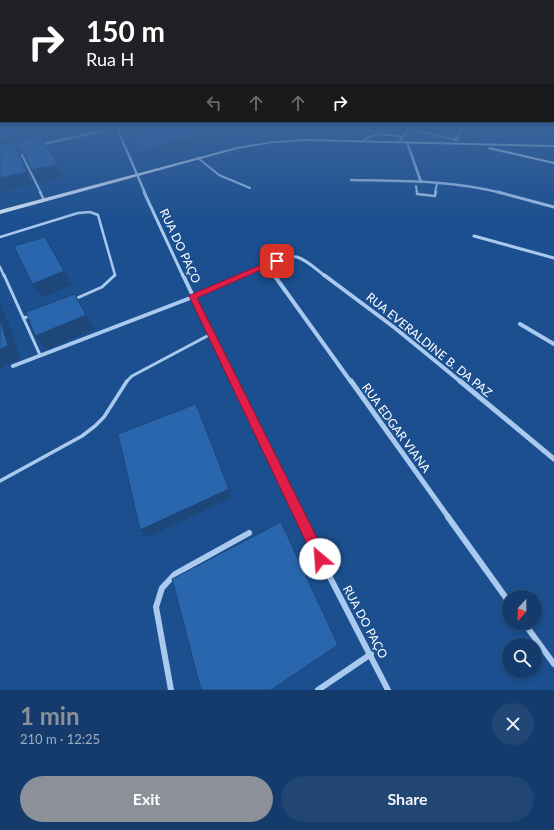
<!DOCTYPE html>
<html lang="en">
<head>
<meta charset="utf-8">
<style>
  body { margin:0; font-family:Lato,sans-serif; background:#214673; color:#f1f3f6; height:100vh; display:flex; flex-direction:column; font-size:15px; white-space:nowrap }
  * { box-sizing:border-box; margin:0 }
  p { font-size:13px; color:#9dadc1 }
  .icon { flex:none; width:22px; height:22px; fill:none; stroke:currentColor; stroke-width:2; stroke-linecap:round; stroke-linejoin:round }
  .map { position:relative; height:690px; overflow:hidden }
  .details { display:flex; flex-direction:column; background:#143b6b; flex:1 }
  .details>* { flex:none }
  .hud { position:absolute; left:0px; top:0px; width:554px; height:122px; box-shadow:0 2px 6px #0003,0 0 0 1px #33557e; background:#202124; color:#fff; overflow:hidden }
  .needle { width:26px; rotate:201deg }
  .tools { position:absolute; left:502px; top:590px; display:grid; gap:8px }
  .tools a { display:grid; place-items:center; width:40px; height:40px; border-radius:50%; background:#143b6b; box-shadow:0 2px 6px #0003,0 0 0 1px #33557e; font-size:20px }
  .pin { position:absolute; display:grid; place-items:center; width:34px; height:34px; color:#fff; margin:-17px; border-radius:8px; box-shadow:0 2px 6px #0006 }
  .me { position:absolute; width:44px; margin:-22px; rotate:333deg; stroke-linejoin:round; filter:drop-shadow(0 0 3px #0008) }
  .turn { display:flex; align-items:center; gap:14px; height:84px; padding:0 20px; font-size:18px }
  .turn .icon { width:52px; height:52px; stroke-width:2.5 }
  .turn b { display:block; font-size:28px; line-height:34px }
  .lanes { display:flex; align-items:center; height:38px; padding:0 20px; background:#0003; justify-content:center; gap:20px; direction:ltr }
  .lanes .off { opacity:.35 }
  .round { display:grid; place-items:center; flex:none; width:42px; height:42px; border-radius:21px; background:#214673 }
  .summary { display:flex; align-items:center; justify-content:space-between; height:68px; padding:0 20px }
  h1 { font-size:24px; font-weight:700; line-height:30px; color:#8c9099 }
  .button { display:flex; gap:8px; margin-top:auto; padding:8px 20px }
  .button a { flex:1; height:46px; border-radius:24px; background:#8c9099; color:#fff; font-size:16px; font-weight:700; line-height:46px; text-align:center }
  .button a+a { background:#214673; color:#f1f3f6 }
  .map>svg:first-child { display:block }
</style>
</head>
<body>
<div class="map">
<svg width="554" height="690" viewBox="0 0 554 690">
  <rect width="100%" height="100%" fill="#1b4f8f"/>
  <g fill="none" stroke-linecap="round" stroke-linejoin="round">
    <path stroke="#a9c9ee" stroke-width="2" d="M239 128 253 130 261 128
      M455 140 462 128
      M363 141C374 131 389 135 403 137
      M399 142 409 129
      M22 155 41 193
      M198 158 219 175 250 188
      M416 186 417 193
      M435 193 437 183"/>
    <path stroke="#a9c9ee" stroke-width="2.5" d="M40 192 44 200
      M417 192V194L435 196 436 192
      M0 237 78 213 90 212 98 215 115 275 114 276
      M0 267 4 276"/>
    <path stroke="#a9c9ee" stroke-width="3" d="M4 275 40 355
      M75 299 102 287 115 275
      M23 318 31 316
      M126 382 132 376 211 334"/>
    <path stroke="#a9c9ee" stroke-width="3.5" d="M0 481 82 436 95 426 104 417 127 381"/>
    <path stroke="#a9c9ee" stroke-width="2.5" d="M117 128 145 193
      M407 142 421 182
      M39 145 117 128
      M351 180C401 181 453 180 502 193"/>
    <path stroke="#a9c9ee" stroke-width="3" d="M144 192 183 276
      M498 192 554 207
      M474 236 554 258
      M267 265 275 276
      M241 276C254 271 284 254 297 257 307 260 317 270 325 276"/>
    <path stroke="#a9c9ee" stroke-width="4" d="M183 275 234 382
      M274 275 351 382
      M324 275 395 328 461 382
      M520 324 554 344
      M13 366 193 297 244 275"/>
    <path stroke="#a9c9ee" stroke-width="5" d="M234 381 300 518
      M351 381 449 518
      M460 381 554 459"/>
    <path stroke="#a9c9ee" stroke-width="6" d="M299 517 388 690
      M448 517 509 602
      M524 623 554 664
      M171 690 156 607 162 588 175 574 249 533
      M318 690 371 654"/>
    <path fill="#d6e6fa" fill-rule="evenodd" d="M403 128H409L460 140 458 141Z
      M306 139 554 145V147L306 141 273 143 237 149 0 214V210L237 147 273 141Z
      M490 147 554 162V164L488 149V148Z"/>
  </g>
  <path fill="#245895" d="M0 128H103L43 141 64 176 39 183 24 154 21 153 20 156 34 184 1 192Z
    M428 128H449L445 132Z
    M243 131 233 136 149 158 136 145 133 135Z"/>
  <path fill="#1d4779" d="M46 128H103L45 140 20 147 18 142 15 141 21 153 20 156 34 184 1 192 0 190V139Z
    M228 128H243V131L233 136 149 158 146 148Z
    M447 128H449L445 132Z
    M58 164 64 176 39 183 32 170Z
    M45 237 72 285 42 298 32 284Z
    M75 294 94 329 46 350 35 336Z
    M0 304 12 332 20 359 0 368Z
    M229 489 231 498 148 537 140 530Z"/>
  <path fill="#2a66ad" stroke="#1d4779" d="M0 128H46L0 139Z
    M165 128H228L146 148 133 135Z
    M39 136 58 164 32 170 18 142 15 141 14 144 27 172 0 178V144Z
    M45 237 64 271 32 284 14 246Z
    M75 294 86 315 35 336 26 312Z
    M0 319 8 346 0 349Z
    M196 404 229 489 140 530 118 434Z
    M281 522 338 645 271 690H201L172 579Z"/>
  <linearGradient id="sky" x2="0" y2="1"><stop stop-color="#0f2b4f"/><stop offset="0.57" stop-color="#39639b"/><stop offset="1" stop-color="#39639b" stop-opacity="0"/></linearGradient>
  <rect width="554" height="224" fill="url(#sky)"/>
  <path fill="#e11d48" stroke="#92132f" d="M275 259H277L281 261 197 298 325 554 327 559 325 563 320 565 316 563 189 296 190 295Z"/>
  <g text-anchor="middle" stroke-width="4" stroke-linejoin="round" paint-order="stroke">
    <g font-size="12" fill="#fff" stroke="#1b4f8f">
      <text transform="translate(180 246) rotate(65)" y="4">RUA DO PAÇO</text>
      <text transform="translate(429 345) rotate(39)" y="4">RUA EVERALDINE B. DA PAZ</text>
      <text transform="translate(396 428) rotate(54)" y="4">RUA EDGAR VIANA</text>
      <text transform="translate(365 622) rotate(62)" y="4">RUA DO PAÇO</text>
    </g>
  </g>
</svg>
<div class="tools">
<a><svg class="needle" viewBox="-14 -14 28 28"><path d="M0-13l5 13h-10z" fill="#e53935"/><path d="M0 13l5-13h-10z" fill="#9dadc1"/></svg></a>
<a><svg class="icon" aria-label="search" viewBox="0 0 24 24"><circle cx="10" cy="10" r="6"/><path d="M15 15l6 6"/></svg></a>
</div>
<div class="pin" style="left:277px;top:261px;background:#d93025"><svg class="icon" aria-label="arrive" viewBox="0 0 24 24"><path d="M6 21V4h12l-3 4 3 4H6"/></svg></div>
<svg class="me" style="left:320px;top:559px" viewBox="-20 -20 40 40"><circle r="19" fill="#fff"/><path d="M0-13L10 11 0 6-10 11z" fill="#e11d48"/></svg>
<div class="hud">
<div class="turn"><svg class="icon" aria-label="right" viewBox="0 0 24 24"><path d="M7 20v-9h11M14 6l5 5-5 5"/></svg><div><b>150 m</b>Rua H</div></div>
<div class="lanes"><svg class="icon off" aria-label="left" viewBox="0 0 24 24"><path d="M17 20v-9H6M10 6l-5 5 5 5"/></svg><svg class="icon off" aria-label="ahead" viewBox="0 0 24 24"><path d="M12 20V5M6 11l6-6 6 6"/></svg><svg class="icon off" aria-label="ahead" viewBox="0 0 24 24"><path d="M12 20V5M6 11l6-6 6 6"/></svg><svg class="icon" aria-label="right" viewBox="0 0 24 24"><path d="M7 20v-9h11M14 6l5 5-5 5"/></svg></div>
</div>
</div>
<section class="details">
<div class="summary"><div><h1>1 min</h1><p>210 m · 12:25</p></div><a class="round"><svg class="icon" aria-label="close" viewBox="0 0 24 24"><path d="M6 6l12 12M18 6L6 18"/></svg></a></div>
<div class="button"><a>Exit</a><a>Share</a></div>
</section>
</body>
</html>
